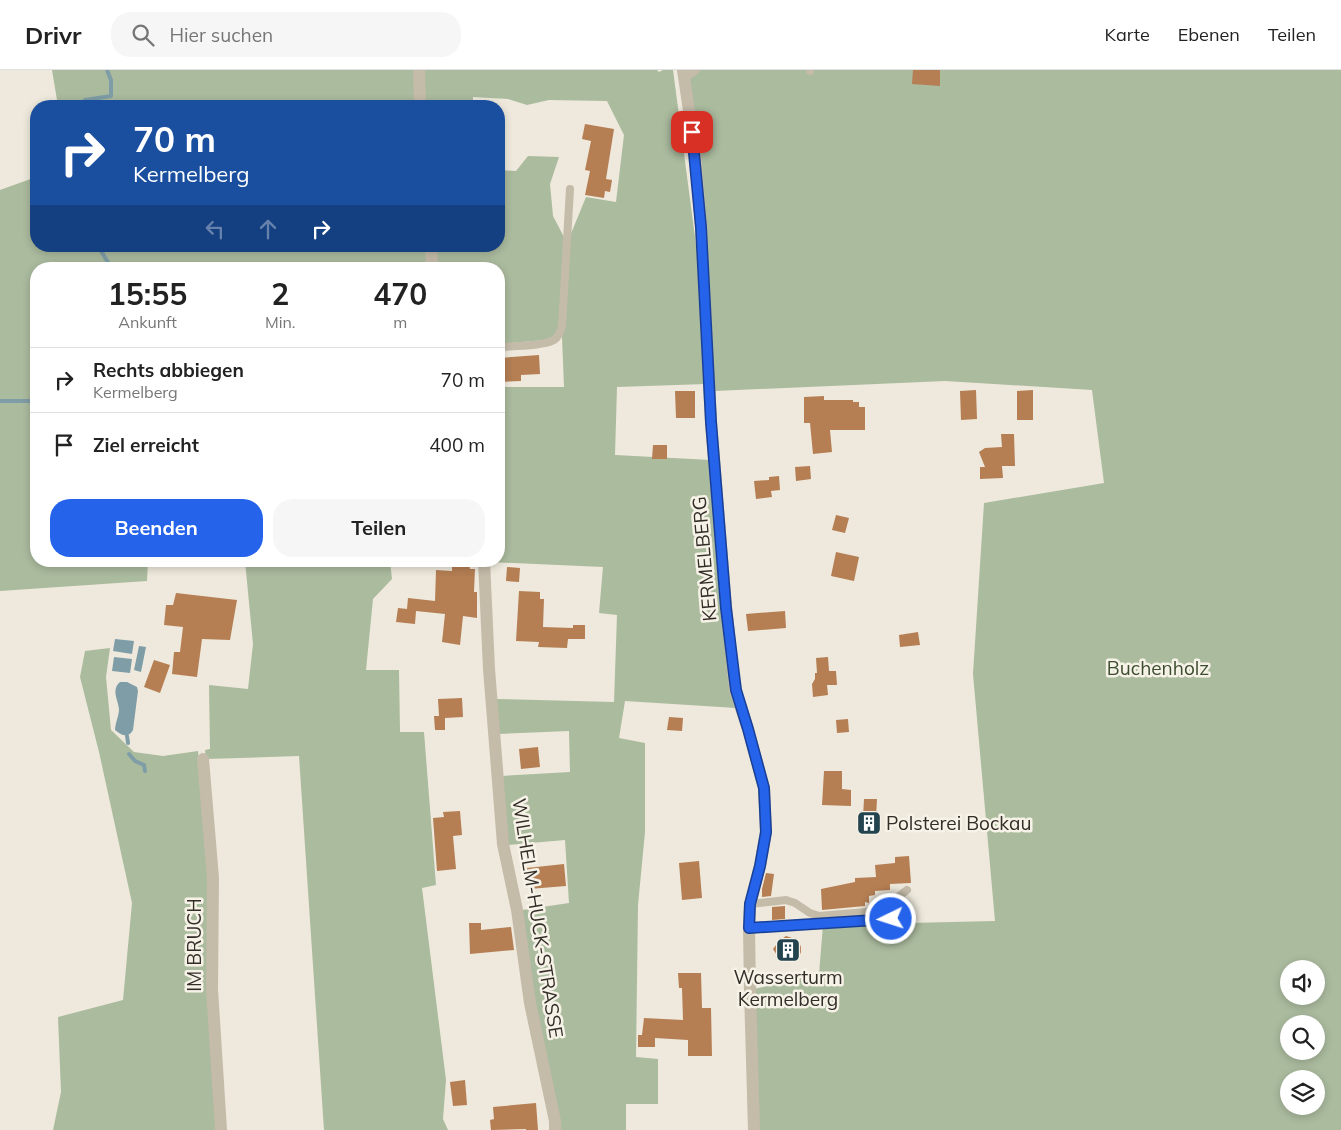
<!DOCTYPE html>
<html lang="de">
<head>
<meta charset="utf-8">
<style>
  body { margin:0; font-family:Mulish,sans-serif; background:#f6f6f6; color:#222; height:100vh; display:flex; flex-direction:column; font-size:19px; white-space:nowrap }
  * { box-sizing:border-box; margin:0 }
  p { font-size:16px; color:#767676 }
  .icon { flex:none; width:28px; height:28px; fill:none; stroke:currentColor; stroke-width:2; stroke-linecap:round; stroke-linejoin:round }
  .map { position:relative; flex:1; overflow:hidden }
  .panel { position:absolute; left:30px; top:192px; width:475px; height:305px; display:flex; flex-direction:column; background:#fff; border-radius:20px; box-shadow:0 2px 8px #0003 }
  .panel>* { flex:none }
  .banner { position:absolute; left:30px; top:30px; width:475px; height:152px; border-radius:20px; box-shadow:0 2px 8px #0003; background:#1a4fa0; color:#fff; overflow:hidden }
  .buttons { position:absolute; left:1280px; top:890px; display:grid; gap:10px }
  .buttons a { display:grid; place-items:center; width:45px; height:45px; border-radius:50%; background:#fff; box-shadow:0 2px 8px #0003; font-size:25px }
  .pin { position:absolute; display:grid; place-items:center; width:42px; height:42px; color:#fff; margin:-21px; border-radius:10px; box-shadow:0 2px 8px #0006 }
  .me { position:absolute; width:55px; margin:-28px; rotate:266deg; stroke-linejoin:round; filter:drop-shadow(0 0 4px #0008) }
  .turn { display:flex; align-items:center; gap:18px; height:105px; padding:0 20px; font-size:22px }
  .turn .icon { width:65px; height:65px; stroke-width:2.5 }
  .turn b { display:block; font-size:35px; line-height:42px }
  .lanes { display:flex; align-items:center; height:48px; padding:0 20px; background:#0003; justify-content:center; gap:25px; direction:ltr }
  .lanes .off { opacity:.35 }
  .eta { display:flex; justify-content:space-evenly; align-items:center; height:85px; text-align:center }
  .eta b { font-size:30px; font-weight:700; line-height:35px }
  .primary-button { display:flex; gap:10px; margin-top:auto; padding:10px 20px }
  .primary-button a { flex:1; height:58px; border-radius:20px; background:#2563eb; color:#fff; font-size:20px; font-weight:700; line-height:58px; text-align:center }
  .primary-button a+a { background:#f6f6f6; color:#222 }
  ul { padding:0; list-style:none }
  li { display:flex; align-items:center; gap:15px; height:65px; padding:0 20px; border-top:1px solid #e0e0e0 }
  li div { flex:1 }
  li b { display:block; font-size:19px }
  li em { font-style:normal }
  header { display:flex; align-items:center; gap:30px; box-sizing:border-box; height:70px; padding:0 25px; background:#fff; border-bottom:1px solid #e0e0e0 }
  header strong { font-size:24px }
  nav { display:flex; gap:28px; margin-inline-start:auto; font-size:18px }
  .search { width:350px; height:45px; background:#f6f6f6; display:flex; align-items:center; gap:12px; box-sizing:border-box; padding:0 18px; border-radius:20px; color:#767676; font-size:19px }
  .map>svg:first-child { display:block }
</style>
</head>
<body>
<header>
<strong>Drivr</strong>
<div class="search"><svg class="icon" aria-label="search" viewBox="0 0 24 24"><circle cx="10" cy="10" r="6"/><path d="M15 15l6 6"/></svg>Hier suchen</div>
<nav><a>Karte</a><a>Ebenen</a><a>Teilen</a></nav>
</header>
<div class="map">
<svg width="1341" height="1060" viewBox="0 0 1341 1060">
  <rect width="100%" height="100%" fill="#eee9dc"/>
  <path fill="#abbb9e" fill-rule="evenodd" d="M52 0H415L416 36H58Z
    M422 0H657L659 2 663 0H673L700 205 706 314 617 317 615 385 711 390 736 638 625 631 619 668 645 673V762L638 835 636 987 658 989V1034H626V1060H559L534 933 522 840 569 833 565 770 508 775 501 706 570 702 569 661 498 664 496 629 614 632 617 545 599 543 603 497 488 492V491H499V317H564L562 267 570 166 586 127 616 132 624 65 607 31 549 30 527 35 508 29 473 27V36H423Z
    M689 0H1341V1060H757L750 920 819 904 823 855 995 851 973 604 984 433 1104 413 1092 320 945 311 715 321ZM1289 899H1316V926H1289ZM1289 954H1316V981H1289ZM1289 1009H1316V1036H1289Z
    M528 86 559 87 550 114 553 146 564 167 559 255C556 264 554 267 545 270L499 274V199H436L435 176H499V100L516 101Z
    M36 107V176H429V199H36V491H148L147 511 0 521V120Z
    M245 491H390L392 509 373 529 366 600H399L400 662H424L436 815 422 818 446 1010 443 1049 448 1060H324L299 686 206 689 205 680 210 679 209 615 248 619 253 574Z
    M110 578 106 607 111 660 134 682 163 686 198 681 210 807 218 1060H53L61 1022 58 947 123 930 132 833 99 682 80 607 85 581Z"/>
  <path fill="#7f9da7" d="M115 569 134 571 132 584 113 581Z
    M139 576 146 577 141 602 134 600Z
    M114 587 132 589 130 603 112 601Z
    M120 612H127L137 617 138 621 133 660C128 669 121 665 115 660 115 653 119 646 119 639 118 629 111 620 120 612Z"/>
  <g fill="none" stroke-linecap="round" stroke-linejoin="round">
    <path stroke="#7f9da7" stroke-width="4" d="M81 36 85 30 111 26V10L107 0
      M98 176 112 199
      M0 331H36
      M127 666 128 673
      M129 684 135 691 144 695 145 701"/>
  </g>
  <path fill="#b57e53" d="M913 0H940V16L912 14Z
    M585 54 614 59 606 109 612 110 610 122 605 121 604 128 585 125 590 101 585 100 591 71 582 69Z
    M539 285 540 304 521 305V311L499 312V288Z
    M976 320 977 349 961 350 960 321Z
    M1033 320V350H1017V321Z
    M675 321H695V348H676Z
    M824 326V330H853V332H859V337H865V360H830L832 382 813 384 810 353H804V327Z
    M1001 364H1014L1015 396H1002L1003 408 980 409V397H985L979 382 985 378 1002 377Z
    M653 375H667V389H652Z
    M810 396 811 409 796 411 795 397Z
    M779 406 780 420 771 421 772 427 756 429 754 411 769 410V407Z
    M836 445 849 448 845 463 832 460Z
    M836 482 859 487 854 511 831 506Z
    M452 491H469L470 499H475L474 522H477V548L463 546 460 575 442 572 445 544 416 541 415 554 396 552 398 538 407 539 408 528 435 531 436 500 452 501Z
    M507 497 520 498 519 512 506 511Z
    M519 521 540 522V529H544L543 557 573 558V555H585V569H568L567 578 538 577 539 572 516 571Z
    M176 523 237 530 230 570 202 569 197 607 172 604 174 582H180L183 557 164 555 166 535H173Z
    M785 541 786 558 748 561 746 544Z
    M918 562 920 575 900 577 899 565Z
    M828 587 829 601H836L837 615H827L828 625 813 627 812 614 815 609V603H817L816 588Z
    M154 590 170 595 160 623 144 617Z
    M462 628 463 647 445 648V660H435L434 646H439L438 629Z
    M669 647 683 648 682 661 667 660Z
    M848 649 849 662 837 663 836 650Z
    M538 677 540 697 521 699 519 679Z
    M824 701H842V719L851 720V736L822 735Z
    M864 729H877L875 765 862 764Z
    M460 741 462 765 453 766 456 799 437 801 433 748 444 747 443 742Z
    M909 786 911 813 890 814V820L875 821V825L869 826V833L865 832V836L822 840 821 819 855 812V808L876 807 875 795 895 793V787Z
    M699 791 702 828 682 830 679 793Z
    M564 794 566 816 529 819 527 798Z
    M766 803 774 804 771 826 762 827V819Z
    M785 836V849L772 850V837Z
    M469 853H481V860L511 857 514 880 470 884Z
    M786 866 795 869 799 872 801 877V882L799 887 796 890 791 892H784L780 890 773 879 779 871Z
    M678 903H701L702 938H711L712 986H688V970L655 968V977H638V965H642L644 948 683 950 682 918H679Z
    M465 1010 467 1035 453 1036 450 1012Z
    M536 1033 538 1060H526V1059L491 1060 490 1050 494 1049 493 1037Z"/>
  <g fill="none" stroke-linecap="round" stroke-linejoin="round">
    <path stroke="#c4bba9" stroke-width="8" d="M810 0V1
      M684 6 689 5 696 0
      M499 277C511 276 545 276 554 270 559 267 561 260 562 256L570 119
      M750 834 786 830 795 833 810 843 819 846 866 842 889 834 907 820
      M749 858 891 849"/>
    <path stroke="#c4bba9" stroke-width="12" d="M419 0 420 36
      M683 0 695 81 701 157 711 352 726 537 735 620 748 659 764 718 766 762 760 796 750 834 749 858 750 920 754 1060
      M431 176 432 199
      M484 491 489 599 503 774 517 840 530 933 555 1051V1060
      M203 689 213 808 212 919 221 1060"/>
  </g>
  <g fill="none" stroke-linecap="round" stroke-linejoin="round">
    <defs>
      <path id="route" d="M692 62 701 157 711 352 726 538 734 604 736 620 748 659 764 718 766 762 760 796 750 834 749 858 891 849"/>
    </defs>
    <use href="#route" stroke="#184099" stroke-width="12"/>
    <use href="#route" stroke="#2563eb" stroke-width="9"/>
  </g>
  <defs>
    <symbol id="building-square" viewBox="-11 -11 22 22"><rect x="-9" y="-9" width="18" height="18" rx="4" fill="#23434e" stroke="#f6f2e7"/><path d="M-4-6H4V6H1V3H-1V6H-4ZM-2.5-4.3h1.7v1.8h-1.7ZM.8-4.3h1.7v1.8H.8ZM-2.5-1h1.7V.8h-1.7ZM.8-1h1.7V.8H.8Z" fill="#fff"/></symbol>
  </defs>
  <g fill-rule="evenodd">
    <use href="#building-square" x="855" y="739" width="28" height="28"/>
    <use href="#building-square" x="774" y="866" width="28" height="28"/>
  </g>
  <g text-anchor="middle" stroke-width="5" stroke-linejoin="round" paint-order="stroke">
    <g font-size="19" fill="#332d28" stroke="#f6f2e7">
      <text transform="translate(704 489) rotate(-95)" y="7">KERMELBERG</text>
      <text transform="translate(538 848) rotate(81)" y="7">WILHELM-HUCK-STRASSE</text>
      <text transform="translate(194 875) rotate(-90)" y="7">IM BRUCH</text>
    </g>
    <g font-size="19" fill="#3c4d2f" stroke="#f6f2e7">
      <text x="1158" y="605">Buchenholz</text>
    </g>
    <g font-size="19" fill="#332d28" stroke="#f6f2e7" text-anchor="start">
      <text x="886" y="760">Polsterei Bockau</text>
      <text x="788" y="914" text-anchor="middle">Wasserturm<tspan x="788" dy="22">Kermelberg</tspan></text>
    </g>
  </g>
</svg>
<div class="buttons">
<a><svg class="icon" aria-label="sound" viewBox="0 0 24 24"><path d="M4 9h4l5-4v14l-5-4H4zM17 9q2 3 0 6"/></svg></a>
<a><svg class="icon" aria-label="search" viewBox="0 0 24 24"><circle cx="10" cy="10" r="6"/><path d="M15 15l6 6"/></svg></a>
<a><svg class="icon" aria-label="layers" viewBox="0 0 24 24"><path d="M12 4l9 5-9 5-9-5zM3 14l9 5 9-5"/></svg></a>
</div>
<div class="pin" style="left:692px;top:62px;background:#d93025"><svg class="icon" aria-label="arrive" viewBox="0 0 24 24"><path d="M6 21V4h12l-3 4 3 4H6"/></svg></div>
<svg class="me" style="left:891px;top:849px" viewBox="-20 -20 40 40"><circle r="17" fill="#2563eb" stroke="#fff" stroke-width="3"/><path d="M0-11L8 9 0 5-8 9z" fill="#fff"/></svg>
<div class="banner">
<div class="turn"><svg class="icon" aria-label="right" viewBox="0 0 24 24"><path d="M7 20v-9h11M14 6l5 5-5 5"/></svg><div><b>70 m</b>Kermelberg</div></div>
<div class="lanes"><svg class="icon off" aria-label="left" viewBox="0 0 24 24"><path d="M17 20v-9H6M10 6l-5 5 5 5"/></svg><svg class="icon off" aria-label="ahead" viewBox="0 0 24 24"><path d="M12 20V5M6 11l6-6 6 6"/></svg><svg class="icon" aria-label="right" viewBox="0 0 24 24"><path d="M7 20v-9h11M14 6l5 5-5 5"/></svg></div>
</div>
<section class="panel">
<div class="eta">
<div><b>15:55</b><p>Ankunft</p></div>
<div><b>2</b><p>Min.</p></div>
<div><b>470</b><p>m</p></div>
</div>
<ul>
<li><svg class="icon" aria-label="right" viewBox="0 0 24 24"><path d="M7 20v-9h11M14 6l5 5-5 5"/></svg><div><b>Rechts abbiegen</b><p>Kermelberg</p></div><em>70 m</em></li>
<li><svg class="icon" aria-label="arrive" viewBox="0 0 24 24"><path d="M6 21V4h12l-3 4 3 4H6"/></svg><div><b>Ziel erreicht</b></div><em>400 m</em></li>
</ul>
<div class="primary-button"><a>Beenden</a><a>Teilen</a></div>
</section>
</div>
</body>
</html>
